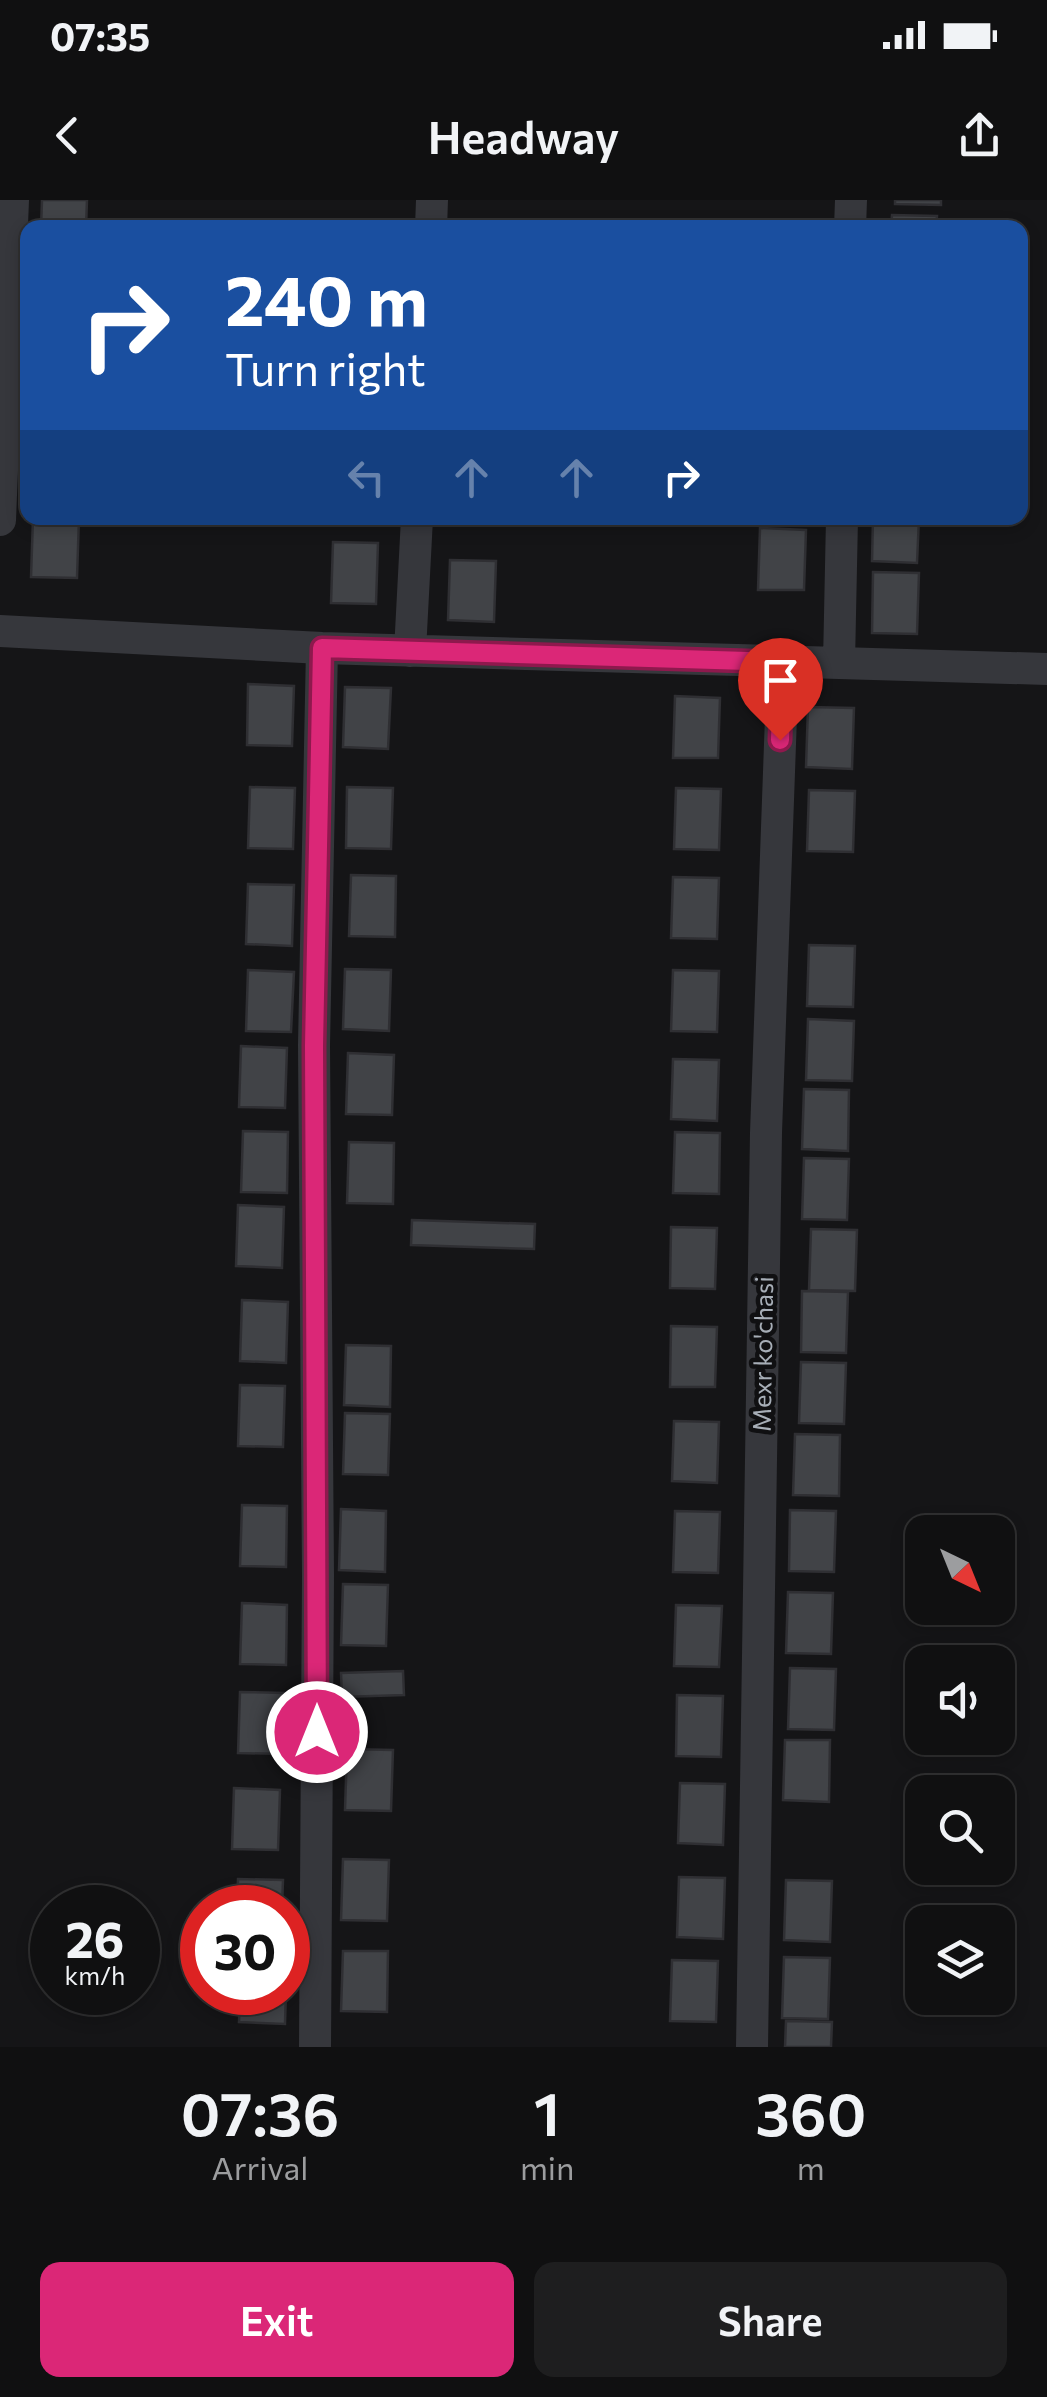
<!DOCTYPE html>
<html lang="en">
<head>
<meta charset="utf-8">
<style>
  body { margin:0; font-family:Commissioner,sans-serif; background:#1e1e1f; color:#f1f3f6; height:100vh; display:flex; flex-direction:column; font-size:38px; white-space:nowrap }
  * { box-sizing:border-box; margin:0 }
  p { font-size:32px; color:#9c9d9f }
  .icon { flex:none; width:55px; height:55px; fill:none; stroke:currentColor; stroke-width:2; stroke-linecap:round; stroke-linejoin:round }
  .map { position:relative; height:1847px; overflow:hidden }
  .details { display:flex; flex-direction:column; background:#101011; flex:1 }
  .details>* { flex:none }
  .guide { position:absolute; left:20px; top:20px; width:1008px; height:305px; border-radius:20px; box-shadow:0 5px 15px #0003,0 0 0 2px #303031; background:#1a4fa0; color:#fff; overflow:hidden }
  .needle { width:65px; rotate:137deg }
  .tools { position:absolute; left:905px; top:1315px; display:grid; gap:20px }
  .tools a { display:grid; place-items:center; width:110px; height:110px; border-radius:20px; background:#101011; box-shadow:0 5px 15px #0003,0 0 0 2px #303031; font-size:50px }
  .speed { position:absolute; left:30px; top:1685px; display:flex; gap:20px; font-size:50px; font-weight:700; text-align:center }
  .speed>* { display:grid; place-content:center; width:130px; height:130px; border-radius:50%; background:#101011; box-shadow:0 5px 15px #0003,0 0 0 2px #303031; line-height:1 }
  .speed small { font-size:25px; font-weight:400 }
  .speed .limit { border:15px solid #d22; background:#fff; color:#111 }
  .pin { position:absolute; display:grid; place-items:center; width:85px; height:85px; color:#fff; margin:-102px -42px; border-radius:50% 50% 50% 0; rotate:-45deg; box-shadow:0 0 10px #0007 }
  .pin .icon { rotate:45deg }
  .me { position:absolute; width:110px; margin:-55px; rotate:0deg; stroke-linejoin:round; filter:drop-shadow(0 0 8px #0008) }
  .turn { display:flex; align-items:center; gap:35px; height:210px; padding:0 40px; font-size:45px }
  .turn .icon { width:130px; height:130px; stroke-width:2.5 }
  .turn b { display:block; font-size:70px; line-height:85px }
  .lanes { display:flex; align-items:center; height:95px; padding:0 40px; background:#0003; justify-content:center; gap:50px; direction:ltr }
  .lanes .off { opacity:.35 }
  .eta { display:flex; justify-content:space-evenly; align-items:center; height:170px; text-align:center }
  .eta b { font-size:60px; font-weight:600; line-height:70px }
  .action { display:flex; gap:20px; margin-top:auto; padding:20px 40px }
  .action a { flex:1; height:115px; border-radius:20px; background:#db2777; color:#fff; font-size:40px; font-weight:600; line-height:115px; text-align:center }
  .action a+a { background:#1e1e1f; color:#f1f3f6 }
  .status { display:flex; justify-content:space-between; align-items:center; height:70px; padding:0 50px; background:#101011; direction:ltr }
  .status svg { height:28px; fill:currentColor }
  header { display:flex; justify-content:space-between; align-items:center; height:130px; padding:0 40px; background:#101011; font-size:45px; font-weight:600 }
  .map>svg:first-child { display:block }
</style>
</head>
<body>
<div class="status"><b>07:35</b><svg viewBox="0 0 49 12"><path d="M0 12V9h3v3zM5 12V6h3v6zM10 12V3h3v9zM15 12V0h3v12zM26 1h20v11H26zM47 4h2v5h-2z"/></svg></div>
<header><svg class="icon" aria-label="back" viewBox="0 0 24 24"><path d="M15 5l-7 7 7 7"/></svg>Headway<svg class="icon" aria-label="share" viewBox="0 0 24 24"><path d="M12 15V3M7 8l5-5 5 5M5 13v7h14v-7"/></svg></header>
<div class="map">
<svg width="1047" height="1847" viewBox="0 0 1047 1847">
  <rect width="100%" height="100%" fill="#151517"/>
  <path fill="#414347" stroke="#2f2f33" stroke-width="2.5" d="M42 0H87L86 28H41Z
    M895 0H941V5L895 4Z
    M892 15 937 16 936 28H891Z
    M33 318H79L77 378 31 377Z
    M873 318H919L917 363 872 361Z
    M760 328 806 330 804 390H758Z
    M333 342 378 343 376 404 331 403Z
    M450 360 496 361 494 422 448 420Z
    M873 372 919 373 917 434 872 433Z
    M248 484 294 486 292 546 247 545Z
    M345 487 391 488 388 549 343 547Z
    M675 496 720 498 718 558H673Z
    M808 507 854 508 852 569 806 567Z
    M250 587 295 588 293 649 248 648Z
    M347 587 393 588 391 649 346 648Z
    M676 588 721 589 719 650 674 649Z
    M809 590 855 591 853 652 807 651Z
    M351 675 396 676 395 737 349 736Z
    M673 677 719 678 717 739 671 738Z
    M248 684 294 685 292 746 246 744Z
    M809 745 855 746 853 807 807 806Z
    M345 769 391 770 389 831 343 829Z
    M248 770 294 772 291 832 246 831Z
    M673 770 719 771 717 832 671 831Z
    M808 819 854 821 852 881 806 880Z
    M241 846 287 848 285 908 239 907Z
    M348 853 394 855 392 915 346 914Z
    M673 859 719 860 717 921 671 919Z
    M804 889 849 890 848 951 802 949Z
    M243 931 288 932 287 993 241 992Z
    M675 932 720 933 719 994 673 993Z
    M349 942 394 943 393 1004 347 1003Z
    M804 958 849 959 847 1020 802 1019Z
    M238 1005 284 1007 282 1068 236 1066Z
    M412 1020 535 1024 534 1049 411 1045Z
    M671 1027 717 1028 715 1089 670 1088Z
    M811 1029 857 1030 855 1091 809 1090Z
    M802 1091 848 1092 846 1153 801 1152Z
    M242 1100 288 1102 286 1163 240 1161Z
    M671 1126 717 1127 715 1187H670Z
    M346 1145 391 1146 390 1207 344 1205Z
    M801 1162 846 1163 844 1224 799 1223Z
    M240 1185 285 1186 283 1247 238 1246Z
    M345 1213 390 1214 388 1275 343 1274Z
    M674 1221 719 1222 717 1283 672 1281Z
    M795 1234 840 1235 839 1296 793 1295Z
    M242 1305 287 1306 286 1367 240 1366Z
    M341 1309 386 1311 385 1372 339 1370Z
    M790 1310 836 1311 834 1372 789 1371Z
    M675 1311 720 1312 718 1373 673 1372Z
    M343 1384 388 1385 386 1446 341 1445Z
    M788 1392 833 1393 831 1454 786 1453Z
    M242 1403 287 1405 286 1465 240 1464Z
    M676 1405 722 1406 719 1467 674 1466Z
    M790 1468 836 1469 834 1530 788 1529Z
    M403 1471 404 1495 342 1497 341 1473Z
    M240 1492 285 1493 283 1554 238 1553Z
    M677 1495 723 1496 721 1557 676 1556Z
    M785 1540H830L829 1602 783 1600Z
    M347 1549 393 1550 391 1611 345 1610Z
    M680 1583 725 1584 723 1645 678 1643Z
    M234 1588 280 1590 278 1650 232 1649Z
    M343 1659 389 1660 387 1721 341 1720Z
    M679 1677 725 1678 723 1739 677 1737Z
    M238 1679 283 1680 282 1708H237Z
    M786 1680 832 1681 830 1742 784 1740Z
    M343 1751H388L387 1812 341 1811Z
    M784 1757 830 1758 828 1819 782 1818Z
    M672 1760 718 1761 716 1822 670 1821Z
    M240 1792H286L285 1824 239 1822Z
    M786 1821 832 1822 831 1847H785Z"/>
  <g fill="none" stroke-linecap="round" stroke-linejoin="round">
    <path stroke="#36373c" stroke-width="32" d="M431 28 432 0
      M850 28 851 0
      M0 320 13 0
      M0 431 322 448 1047 469
      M410 451 417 318
      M839 463 842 318
      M315 1847 318 1375 314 845 322 448
      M752 1847 766 933 783 461"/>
  </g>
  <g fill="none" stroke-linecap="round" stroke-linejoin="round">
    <defs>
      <path id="route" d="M317 1532 314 846 322 448 782 462 780 540"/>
    </defs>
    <use href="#route" stroke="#8e194d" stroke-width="25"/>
    <use href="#route" stroke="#db2777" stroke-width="18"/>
  </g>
  <g text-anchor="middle" stroke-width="9" stroke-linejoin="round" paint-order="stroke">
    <g font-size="25" fill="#a7aeb7" stroke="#101012">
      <text transform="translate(763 1154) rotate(-89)" y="9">Mexr ko'chasi</text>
    </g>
  </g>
</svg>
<div class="tools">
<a><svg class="needle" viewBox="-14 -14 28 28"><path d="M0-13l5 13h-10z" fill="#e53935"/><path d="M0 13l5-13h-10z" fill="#9c9d9f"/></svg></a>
<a><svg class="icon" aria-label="sound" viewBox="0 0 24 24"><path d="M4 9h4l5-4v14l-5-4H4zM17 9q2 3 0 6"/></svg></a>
<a><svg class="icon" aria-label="search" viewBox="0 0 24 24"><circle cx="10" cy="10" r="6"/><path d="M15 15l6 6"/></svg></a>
<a><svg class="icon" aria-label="layers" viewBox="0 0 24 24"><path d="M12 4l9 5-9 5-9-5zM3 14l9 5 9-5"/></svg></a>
</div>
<div class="speed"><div>26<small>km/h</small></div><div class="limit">30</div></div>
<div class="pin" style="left:780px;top:540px;background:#d93025"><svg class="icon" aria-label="arrive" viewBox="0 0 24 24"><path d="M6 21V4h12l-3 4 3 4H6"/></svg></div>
<svg class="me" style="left:317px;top:1532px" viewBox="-20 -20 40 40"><circle r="17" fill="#db2777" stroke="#fff" stroke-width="3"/><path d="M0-11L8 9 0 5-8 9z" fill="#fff"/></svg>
<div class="guide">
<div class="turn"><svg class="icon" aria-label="right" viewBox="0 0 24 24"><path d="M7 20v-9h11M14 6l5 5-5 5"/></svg><div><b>240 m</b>Turn right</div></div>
<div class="lanes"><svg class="icon off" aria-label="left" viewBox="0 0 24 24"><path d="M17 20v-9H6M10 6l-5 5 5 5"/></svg><svg class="icon off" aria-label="ahead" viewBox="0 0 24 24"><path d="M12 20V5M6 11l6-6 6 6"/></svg><svg class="icon off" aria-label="ahead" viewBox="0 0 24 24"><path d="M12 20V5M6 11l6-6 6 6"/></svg><svg class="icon" aria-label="right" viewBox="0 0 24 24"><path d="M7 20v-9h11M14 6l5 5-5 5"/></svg></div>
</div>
</div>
<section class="details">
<div class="eta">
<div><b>07:36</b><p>Arrival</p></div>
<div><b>1</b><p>min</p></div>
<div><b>360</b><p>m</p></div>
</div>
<div class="action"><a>Exit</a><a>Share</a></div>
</section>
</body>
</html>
